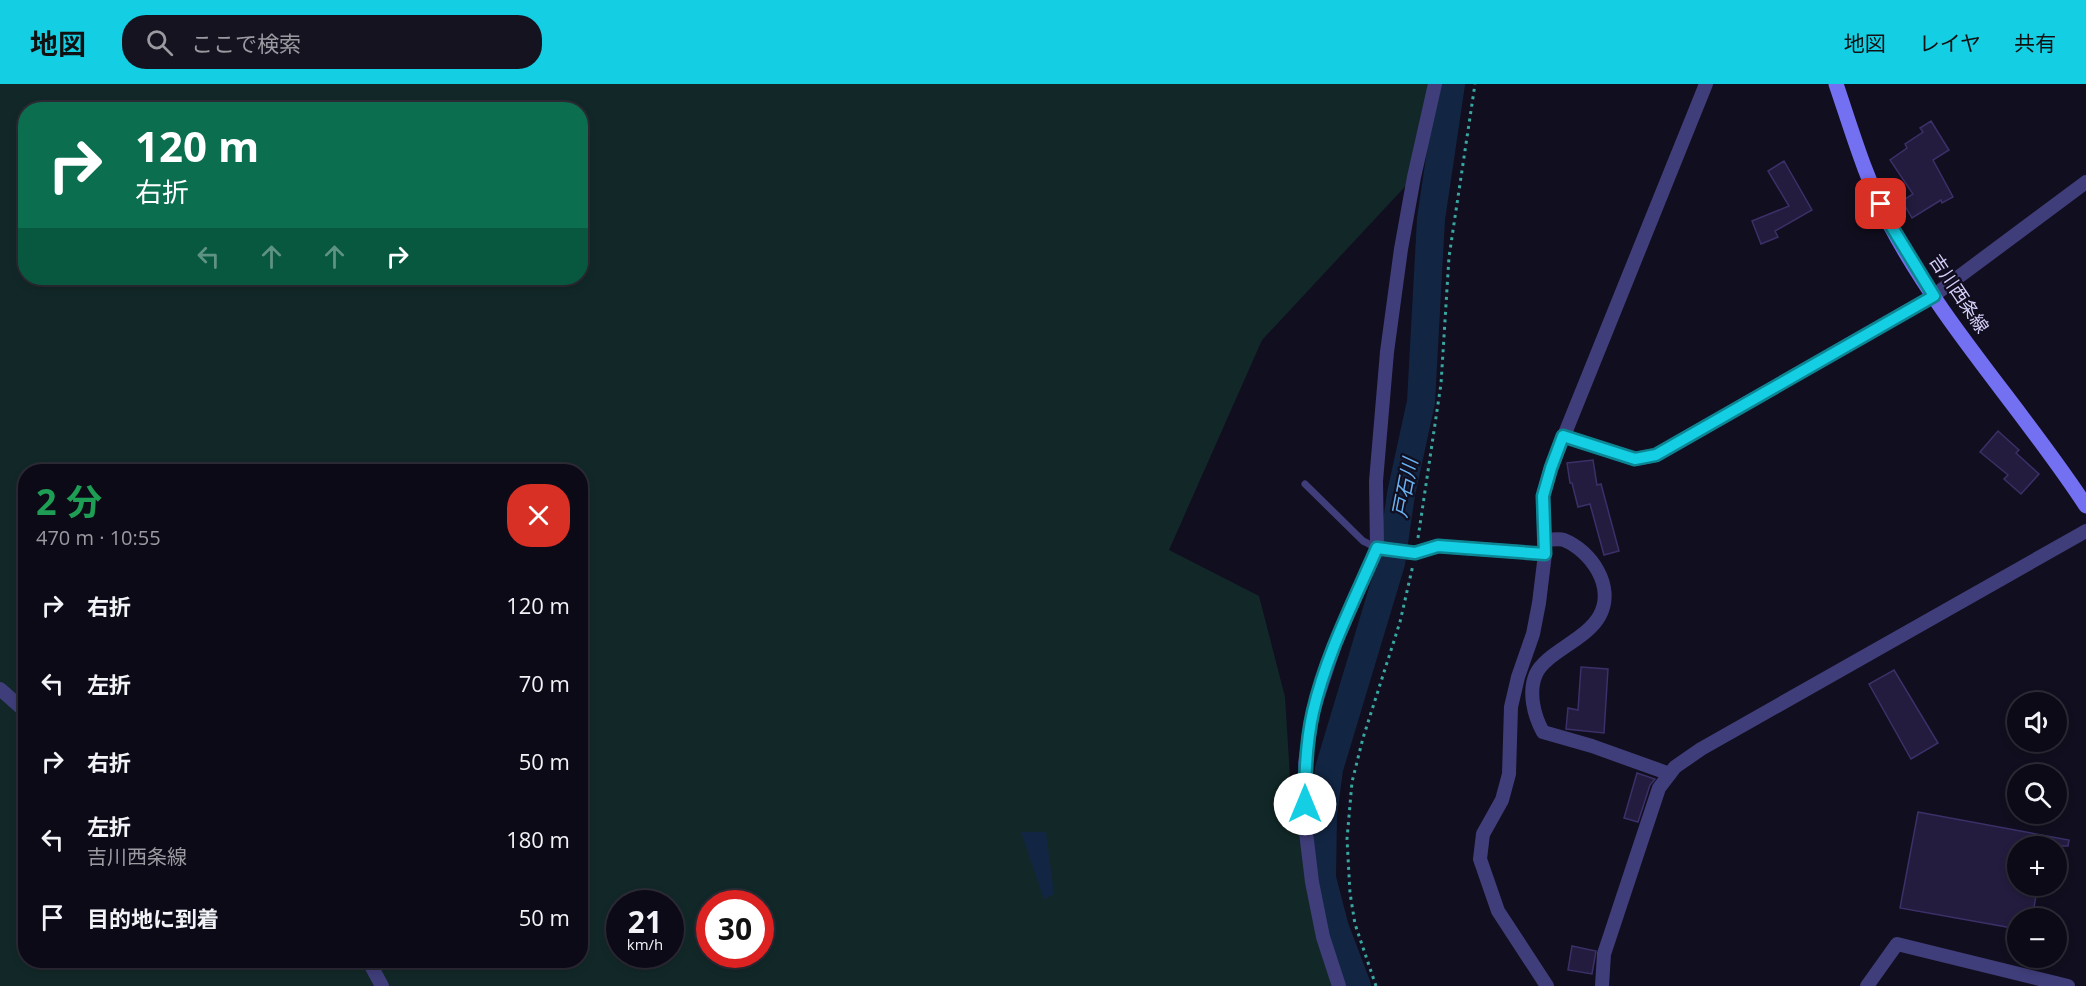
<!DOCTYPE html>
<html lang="ja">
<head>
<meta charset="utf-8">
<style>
  body { margin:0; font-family:"Open Sans","Noto Sans JP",sans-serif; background:#161320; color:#f1f3f6; height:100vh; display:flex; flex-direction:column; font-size:22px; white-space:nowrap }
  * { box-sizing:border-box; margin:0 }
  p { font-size:20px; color:#9a9aa1 }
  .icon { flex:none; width:33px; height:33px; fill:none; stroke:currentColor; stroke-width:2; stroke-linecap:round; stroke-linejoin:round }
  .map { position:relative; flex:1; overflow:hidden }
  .panel { position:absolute; left:18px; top:380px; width:570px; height:504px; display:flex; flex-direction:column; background:#0d0a17; border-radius:24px; box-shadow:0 3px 9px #0003,0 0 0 2px #2d2b36 }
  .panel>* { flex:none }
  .top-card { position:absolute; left:18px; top:18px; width:570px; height:183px; border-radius:24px; box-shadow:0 3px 9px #0003,0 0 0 2px #2d2b36; background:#0b6e4f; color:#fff; overflow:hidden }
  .controls { position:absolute; left:2007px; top:608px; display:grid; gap:12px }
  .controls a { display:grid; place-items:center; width:60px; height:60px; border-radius:50%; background:#0d0a17; box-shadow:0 3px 9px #0003,0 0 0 2px #2d2b36; font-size:30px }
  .speed { position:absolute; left:606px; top:806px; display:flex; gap:12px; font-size:30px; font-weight:700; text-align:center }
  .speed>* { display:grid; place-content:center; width:78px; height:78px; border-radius:50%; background:#0d0a17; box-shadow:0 3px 9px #0003,0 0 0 2px #2d2b36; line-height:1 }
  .speed small { font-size:15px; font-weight:400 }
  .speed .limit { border:9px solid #d22; background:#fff; color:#111 }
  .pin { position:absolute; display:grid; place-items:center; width:51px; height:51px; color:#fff; margin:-26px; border-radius:12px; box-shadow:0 3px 9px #0006 }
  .me { position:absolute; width:66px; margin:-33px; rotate:0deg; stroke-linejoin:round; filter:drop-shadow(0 0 4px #0008) }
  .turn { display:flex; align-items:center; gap:21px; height:126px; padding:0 18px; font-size:27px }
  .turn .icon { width:78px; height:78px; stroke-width:2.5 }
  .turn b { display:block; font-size:42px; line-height:51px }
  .lanes { display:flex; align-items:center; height:57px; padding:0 18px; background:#0003; justify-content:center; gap:30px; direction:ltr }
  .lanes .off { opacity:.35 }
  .round { display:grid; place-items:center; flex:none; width:63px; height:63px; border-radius:24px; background:#161320 }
  .headline { display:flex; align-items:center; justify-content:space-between; height:102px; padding:0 18px }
  h1 { font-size:36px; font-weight:700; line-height:45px; color:#1e9e55 }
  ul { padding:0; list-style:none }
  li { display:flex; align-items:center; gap:18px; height:78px; padding:0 18px }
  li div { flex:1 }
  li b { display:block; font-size:22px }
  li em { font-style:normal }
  header { display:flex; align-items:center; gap:36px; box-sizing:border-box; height:84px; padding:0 30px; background:#14cee3; color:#111 }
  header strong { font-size:28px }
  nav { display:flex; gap:33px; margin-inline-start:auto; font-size:21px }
  .search { width:420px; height:54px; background:#161320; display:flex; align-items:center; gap:15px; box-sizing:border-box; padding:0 21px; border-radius:24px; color:#9a9aa1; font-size:22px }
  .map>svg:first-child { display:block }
</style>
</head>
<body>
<header>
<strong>地図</strong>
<div class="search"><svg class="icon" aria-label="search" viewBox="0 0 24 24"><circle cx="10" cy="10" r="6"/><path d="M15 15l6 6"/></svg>ここで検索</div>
<nav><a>地図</a><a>レイヤ</a><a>共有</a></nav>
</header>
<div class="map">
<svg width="2086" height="902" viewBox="0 0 2086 902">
  <rect width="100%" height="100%" fill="#110e1f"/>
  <path fill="#122828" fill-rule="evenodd" d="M0 0H1433L1414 93 1262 256 1169 466 1259 512 1285 613 1291 709 1335 902H0ZM26 26H580V194H26ZM26 387H580V876H26ZM620 819H670V870H620ZM710 819H760V870H710Z"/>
  <path fill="#122644" d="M1021 748H1046L1054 810 1044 815Z"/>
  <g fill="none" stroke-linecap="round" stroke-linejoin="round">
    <path stroke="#122644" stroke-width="28" d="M1357 902 1335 844 1322 794 1323 732 1329 685 1391 479 1401 410 1421 318 1431 135 1451 0"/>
  </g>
  <path fill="#231c3e" stroke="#3b3068" stroke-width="1.5" d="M1931 37 1949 66 1933 76 1953 113 1942 119 1941 116 1912 134 1902 117 1913 110 1890 76 1907 64 1905 60 1923 48 1920 44Z
    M1784 77 1812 126 1775 147 1778 153 1761 160 1752 137 1789 122 1768 87Z
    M1998 347 2019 366 2016 369 2039 390 2021 410 2004 395 2008 391 1980 368Z
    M1593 376 1597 401 1601 400 1619 467 1604 471 1590 420 1578 423 1572 399H1570L1567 379Z
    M1581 583 1608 585 1604 649 1566 645 1568 624 1578 626Z
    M1894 586 1938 659 1911 675 1869 600Z
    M1637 689 1655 695 1650 701 1638 738 1624 734Z
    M1918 728 2069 756 2068 762H2018V801H2038L2032 834H2018V845L1900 824Z
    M1572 862 1596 867 1592 890 1568 886Z"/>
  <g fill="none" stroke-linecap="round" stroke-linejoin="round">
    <path stroke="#38a7a1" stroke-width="3" stroke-dasharray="3 4.5" stroke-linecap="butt" d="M1418 454 1441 300 1449 173 1475 0
      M1376 902 1355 840 1350 809 1347 755 1352 698 1363 654 1400 538 1413 481"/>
    <path stroke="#403e7a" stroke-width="7" d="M1305 400 1363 457 1377 464"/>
    <path stroke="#403e7a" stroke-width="14" d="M1563 352 1635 375 1656 371 1933 212 2086 98
      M1545 456C1551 456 1559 454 1564 456 1591 467 1615 502 1600 531 1587 556 1546 568 1536 590 1528 608 1534 632 1543 648L1592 662 1670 690
      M1377 464 1415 469 1438 462 1545 470
      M0 605 26 628
      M368 876 382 902
      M1339 902 1323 853 1312 798 1305 740V679L1313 627 1335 560 1377 464 1376 397 1387 268 1401 165 1414 93 1435 0
      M1547 902 1498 827 1480 775 1483 750 1502 716 1509 690 1511 623 1518 593 1533 550 1539 519 1545 470 1543 412 1551 384 1706 0
      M1602 902 1604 870 1659 704 1675 683 1701 665 2086 447
      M1867 902 1897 860 2068 902"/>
    <path stroke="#7470f2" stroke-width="15" d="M1836 0C1852 47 1866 96 1890 141 1943 241 2024 327 2086 422"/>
  </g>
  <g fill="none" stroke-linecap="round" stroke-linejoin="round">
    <defs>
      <path id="route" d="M1305 720C1305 689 1306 658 1313 628 1326 571 1354 517 1377 464L1415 469 1438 462 1545 470 1543 412 1551 384 1563 352 1635 375 1656 371 1934 212 1890 140 1881 120"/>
    </defs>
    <use href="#route" stroke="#0d8694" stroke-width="15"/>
    <use href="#route" stroke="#14cee3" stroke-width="10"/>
  </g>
  <g text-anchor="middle" stroke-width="4.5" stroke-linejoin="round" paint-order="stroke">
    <g font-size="18" fill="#d5d1fb" stroke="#110e1f">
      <text transform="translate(1959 210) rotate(56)" y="6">吉川西条線</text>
    </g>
    <g font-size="20" font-style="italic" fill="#68b2f2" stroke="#110e1f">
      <text transform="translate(1405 404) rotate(-79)" y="7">戸石川</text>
    </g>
  </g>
</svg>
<div class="controls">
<a><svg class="icon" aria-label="sound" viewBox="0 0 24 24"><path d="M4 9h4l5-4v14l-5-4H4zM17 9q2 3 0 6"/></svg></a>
<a><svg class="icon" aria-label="search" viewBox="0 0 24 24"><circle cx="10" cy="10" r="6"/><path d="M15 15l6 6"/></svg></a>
<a>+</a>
<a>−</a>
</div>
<div class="speed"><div>21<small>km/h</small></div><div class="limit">30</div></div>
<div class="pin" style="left:1881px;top:120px;background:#d93025"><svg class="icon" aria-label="arrive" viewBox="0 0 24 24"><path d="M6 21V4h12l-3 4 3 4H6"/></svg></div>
<svg class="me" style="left:1305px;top:720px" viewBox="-20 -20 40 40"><circle r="19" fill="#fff"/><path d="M0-13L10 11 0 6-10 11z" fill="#14cee3"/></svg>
<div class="top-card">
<div class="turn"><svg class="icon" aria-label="right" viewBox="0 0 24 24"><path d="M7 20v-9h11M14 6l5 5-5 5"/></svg><div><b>120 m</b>右折</div></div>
<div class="lanes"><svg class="icon off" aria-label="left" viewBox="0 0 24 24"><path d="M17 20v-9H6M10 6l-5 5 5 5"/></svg><svg class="icon off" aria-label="ahead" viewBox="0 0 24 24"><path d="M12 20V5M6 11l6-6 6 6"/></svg><svg class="icon off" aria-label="ahead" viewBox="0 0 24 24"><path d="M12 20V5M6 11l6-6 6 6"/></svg><svg class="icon" aria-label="right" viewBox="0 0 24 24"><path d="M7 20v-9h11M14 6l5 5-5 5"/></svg></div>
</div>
<section class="panel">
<div class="headline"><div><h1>2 分</h1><p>470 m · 10:55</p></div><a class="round" style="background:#d93025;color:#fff"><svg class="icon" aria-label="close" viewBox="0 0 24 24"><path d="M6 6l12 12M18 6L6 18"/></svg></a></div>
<ul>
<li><svg class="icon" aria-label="right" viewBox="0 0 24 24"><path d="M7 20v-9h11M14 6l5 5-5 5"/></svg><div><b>右折</b></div><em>120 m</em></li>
<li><svg class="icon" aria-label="left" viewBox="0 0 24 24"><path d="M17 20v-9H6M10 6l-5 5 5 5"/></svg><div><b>左折</b></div><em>70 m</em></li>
<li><svg class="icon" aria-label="right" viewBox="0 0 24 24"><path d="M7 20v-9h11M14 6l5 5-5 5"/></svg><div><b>右折</b></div><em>50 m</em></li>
<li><svg class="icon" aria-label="left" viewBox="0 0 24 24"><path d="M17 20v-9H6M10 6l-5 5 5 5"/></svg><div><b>左折</b><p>吉川西条線</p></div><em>180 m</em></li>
<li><svg class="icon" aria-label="arrive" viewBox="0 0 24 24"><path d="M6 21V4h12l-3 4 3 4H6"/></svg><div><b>目的地に到着</b></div><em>50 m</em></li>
</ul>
</section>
</div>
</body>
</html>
